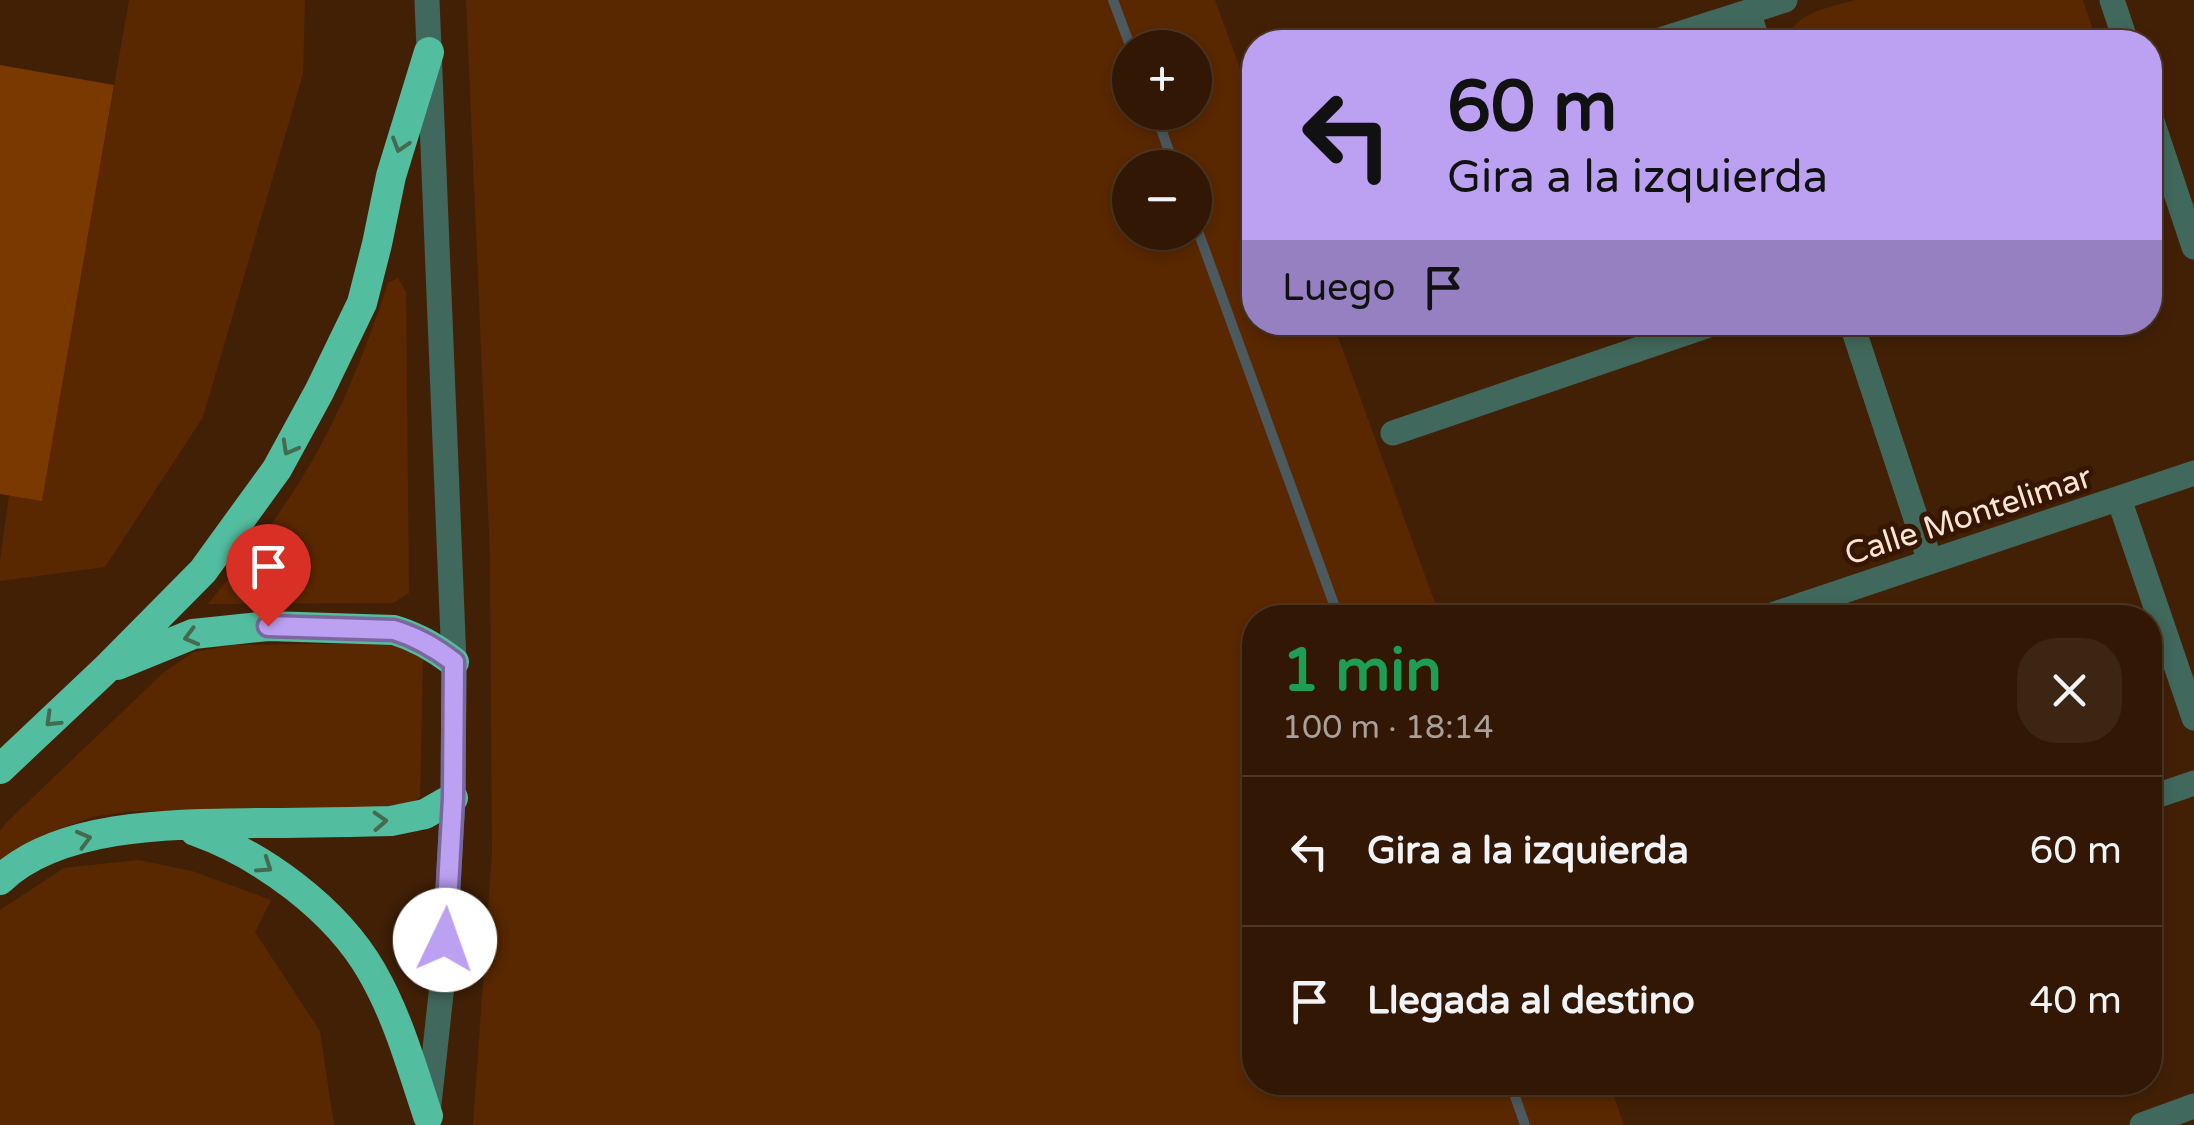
<!DOCTYPE html>
<html lang="es">
<head>
<meta charset="utf-8">
<style>
  body { margin:0; font-family:"Varela Round",sans-serif; background:#3d2513; color:#f1f3f6; height:100vh; display:flex; flex-direction:column; font-size:38px; white-space:nowrap }
  * { box-sizing:border-box; margin:0 }
  p { font-size:32px; color:#a8a09a }
  .icon { flex:none; width:55px; height:55px; fill:none; stroke:currentColor; stroke-width:2; stroke-linecap:round; stroke-linejoin:round }
  .map { position:relative; flex:1; overflow:hidden }
  .panel { position:absolute; left:1242px; top:605px; width:920px; height:490px; display:flex; flex-direction:column; background:#321804; border-radius:40px; box-shadow:0 5px 15px #0003,0 0 0 2px #4d3726 }
  .panel>* { flex:none }
  .top-card { position:absolute; left:1242px; top:30px; width:920px; height:305px; border-radius:40px; box-shadow:0 5px 15px #0003,0 0 0 2px #4d3726; background:#bca0f2; color:#111; overflow:hidden }
  .buttons { position:absolute; left:1112px; top:30px; display:grid; gap:20px }
  .buttons a { display:grid; place-items:center; width:100px; height:100px; border-radius:50%; background:#321804; box-shadow:0 5px 15px #0003,0 0 0 2px #4d3726; font-size:50px }
  .pin { position:absolute; display:grid; place-items:center; width:85px; height:85px; color:#fff; margin:-102px -42px; border-radius:50% 50% 50% 0; rotate:-45deg; box-shadow:0 0 10px #0007 }
  .pin .icon { rotate:45deg }
  .me { position:absolute; width:110px; margin:-55px; rotate:3deg; stroke-linejoin:round; filter:drop-shadow(0 0 8px #0008) }
  .turn { display:flex; align-items:center; gap:35px; height:210px; padding:0 40px; font-size:45px }
  .turn .icon { width:130px; height:130px; stroke-width:2.5 }
  .turn b { display:block; font-size:70px; line-height:85px }
  .then { display:flex; align-items:center; height:95px; padding:0 40px; background:#0003; gap:20px; font-size:38px }
  .round { display:grid; place-items:center; flex:none; width:105px; height:105px; border-radius:40px; background:#3d2513 }
  .summary { display:flex; align-items:center; justify-content:space-between; height:170px; padding:0 40px }
  h1 { font-size:60px; font-weight:700; line-height:75px; color:#1e9e55 }
  ul { padding:0; list-style:none }
  li { display:flex; align-items:center; gap:30px; height:150px; padding:0 40px; border-top:2px solid #4d3726 }
  li div { flex:1 }
  li b { display:block; font-size:38px }
  li em { font-style:normal }
  .map>svg:first-child { display:block }
</style>
</head>
<body>
<div class="map">
<svg width="2194" height="1125" viewBox="0 0 2194 1125">
  <rect width="100%" height="100%" fill="#422006"/>
  <path fill="#5a2800" fill-rule="evenodd" d="M129 0H305L303 74 203 417 105 567 0 581V561L9 495 42 500Z
    M466 0H1215L1255 109V322L1333 323 1440 617 1255 618V1082L1609 1083 1624 1125H473L492 853 490 554ZM1130 48H1195V112H1130ZM1130 168H1195V232H1130Z
    M1855 0H2083L2097 42H1784C1800 10 1823 10 1855 0Z
    M398 278 406 292 409 593 393 603 208 604C235 570 264 536 288 500 333 433 363 359 388 283Z
    M398 643 423 658 420 797 404 808 134 811 92 817 41 836 0 862V831L6 823 163 673 194 652 234 645Z
    M138 860 192 871 271 900 255 932 320 1031 334 1125H0V910L64 868Z"/>
  <g fill="none" stroke-linecap="round" stroke-linejoin="round">
    <path stroke="#4c595f" stroke-width="10" d="M1113 0 1131 48
      M1155 112 1175 168
      M1195 223 1339 618
      M1510 1082 1525 1125"/>
  </g>
  <path fill="#793900" d="M0 65 114 85 42 501 0 494Z"/>
  <g fill="none" stroke-linecap="round" stroke-linejoin="round">
    <path stroke="#41685c" stroke-width="25" d="M2112 0 2126 42
      M1748 12 1758 42
      M1654 42 1785 0
      M2150 115 2194 247
      M1851 322 1930 561
      M1393 433 1718 322
      M2119 499 2194 718
      M1763 618 2194 473
      M2150 798 2194 783
      M2142 1125 2194 1106"/>
    <path stroke="#41685c" stroke-width="25" d="M427 0 454 662 453 798 443 976 428 1113"/>
    <path stroke="#53bda0" stroke-width="30" d="M117 665 193 634 268 626 394 630C417 637 434 647 454 662
      M0 769 105 670 203 571 277 469 319 392 362 303 377 244 391 176 429 52
      M195 831C262 855 336 909 372 972 398 1017 412 1068 428 1116
      M0 880C60 822 180 824 259 823 303 823 347 822 391 821L425 814 453 798"/>
  </g>
  <defs><path id="oneway-chevron" d="M-2-3.5L2.5 0L-2 3.5" fill="none" stroke-width="1.6" stroke-linecap="round" stroke-linejoin="round" transform="scale(2.5)"/></defs>
  <g stroke="#456a50">
    <use href="#oneway-chevron" transform="translate(400 145) rotate(107)"/>
    <use href="#oneway-chevron" transform="translate(289 448) rotate(119)"/>
    <use href="#oneway-chevron" transform="translate(191 637) rotate(165)"/>
    <use href="#oneway-chevron" transform="translate(52 720) rotate(136)"/>
    <use href="#oneway-chevron" transform="translate(380 821) rotate(-3)"/>
    <use href="#oneway-chevron" transform="translate(84 839) rotate(-15)"/>
    <use href="#oneway-chevron" transform="translate(265 866) rotate(34)"/>
  </g>
  <g fill="none" stroke-linecap="round" stroke-linejoin="round">
    <defs>
      <path id="route" d="M268 626 394 630C417 637 434 647 454 662L453 798 445 940"/>
    </defs>
    <use href="#route" stroke="#7a689d" stroke-width="25"/>
    <use href="#route" stroke="#bca0f2" stroke-width="18"/>
  </g>
  <g text-anchor="middle" stroke-width="10" stroke-linejoin="round" paint-order="stroke">
    <g font-size="32" fill="#fce5d7" stroke="#371600">
      <text transform="translate(1968 515) rotate(-18)" y="11">Calle Montelimar</text>
    </g>
  </g>
</svg>
<div class="buttons">
<a>+</a>
<a>−</a>
</div>
<div class="pin" style="left:268px;top:626px;background:#d93025"><svg class="icon" aria-label="arrive" viewBox="0 0 24 24"><path d="M6 21V4h12l-3 4 3 4H6"/></svg></div>
<svg class="me" style="left:445px;top:940px" viewBox="-20 -20 40 40"><circle r="19" fill="#fff"/><path d="M0-13L10 11 0 6-10 11z" fill="#bca0f2"/></svg>
<div class="top-card">
<div class="turn"><svg class="icon" aria-label="left" viewBox="0 0 24 24"><path d="M17 20v-9H6M10 6l-5 5 5 5"/></svg><div><b>60 m</b>Gira a la izquierda</div></div>
<div class="then">Luego<svg class="icon" aria-label="arrive" viewBox="0 0 24 24"><path d="M6 21V4h12l-3 4 3 4H6"/></svg></div>
</div>
<section class="panel">
<div class="summary"><div><h1>1 min</h1><p>100 m · 18:14</p></div><a class="round"><svg class="icon" aria-label="close" viewBox="0 0 24 24"><path d="M6 6l12 12M18 6L6 18"/></svg></a></div>
<ul>
<li><svg class="icon" aria-label="left" viewBox="0 0 24 24"><path d="M17 20v-9H6M10 6l-5 5 5 5"/></svg><div><b>Gira a la izquierda</b></div><em>60 m</em></li>
<li><svg class="icon" aria-label="arrive" viewBox="0 0 24 24"><path d="M6 21V4h12l-3 4 3 4H6"/></svg><div><b>Llegada al destino</b></div><em>40 m</em></li>
</ul>
</section>
</div>
</body>
</html>
